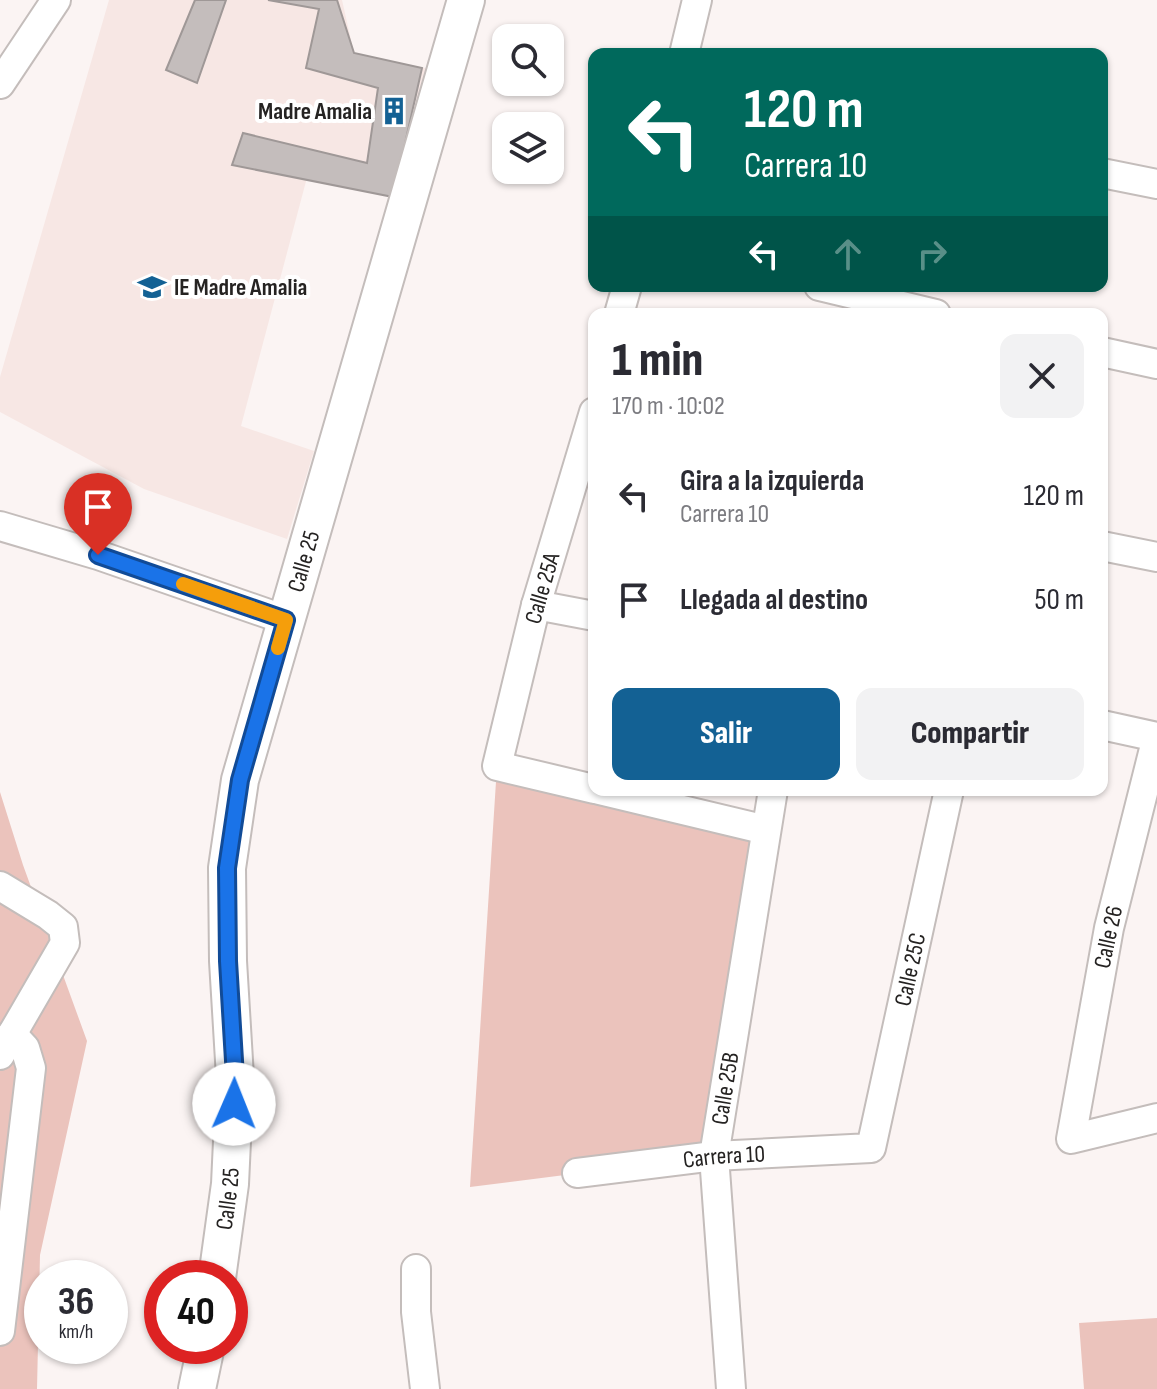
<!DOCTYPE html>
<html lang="es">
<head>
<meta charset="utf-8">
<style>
  body { margin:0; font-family:"Sofia Sans Condensed",sans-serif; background:#f2f2f3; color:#2b2b33; height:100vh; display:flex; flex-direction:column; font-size:30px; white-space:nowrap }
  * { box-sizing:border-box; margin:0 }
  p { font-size:26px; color:#7c7c81 }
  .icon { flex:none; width:44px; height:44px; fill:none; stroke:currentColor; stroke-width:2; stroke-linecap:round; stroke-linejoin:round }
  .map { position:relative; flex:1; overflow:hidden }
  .drawer { position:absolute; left:588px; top:308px; width:520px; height:488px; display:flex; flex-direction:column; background:#fff; border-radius:16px; box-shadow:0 2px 6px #0004 }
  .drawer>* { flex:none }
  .hud { position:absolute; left:588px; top:48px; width:520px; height:244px; border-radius:16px; box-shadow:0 2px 6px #0004; background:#00695c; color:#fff; overflow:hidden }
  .fabs { position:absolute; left:492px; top:24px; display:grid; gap:16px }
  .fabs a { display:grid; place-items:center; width:72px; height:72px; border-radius:16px; background:#fff; box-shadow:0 2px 6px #0004; font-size:40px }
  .speed { position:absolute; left:24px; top:1260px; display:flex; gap:16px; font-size:40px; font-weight:700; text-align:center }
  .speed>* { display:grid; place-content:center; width:104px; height:104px; border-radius:50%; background:#fff; box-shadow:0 2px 6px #0004; line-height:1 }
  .speed small { font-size:20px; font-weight:400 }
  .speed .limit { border:12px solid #d22; background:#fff; color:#111 }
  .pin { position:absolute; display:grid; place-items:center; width:68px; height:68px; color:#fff; margin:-82px -34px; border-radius:50% 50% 50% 0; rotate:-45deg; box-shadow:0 0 8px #0007 }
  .pin .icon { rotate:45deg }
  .me { position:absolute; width:88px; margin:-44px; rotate:1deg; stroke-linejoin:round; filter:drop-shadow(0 0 6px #0008) }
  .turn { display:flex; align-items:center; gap:28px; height:168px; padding:0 24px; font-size:36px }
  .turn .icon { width:104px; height:104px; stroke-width:2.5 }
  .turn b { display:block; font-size:56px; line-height:68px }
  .lanes { display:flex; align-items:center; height:76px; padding:0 24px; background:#0003; justify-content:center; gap:40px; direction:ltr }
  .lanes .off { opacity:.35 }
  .round { display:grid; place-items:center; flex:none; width:84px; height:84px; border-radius:16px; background:#f2f2f3 }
  .headline { display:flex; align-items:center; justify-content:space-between; height:136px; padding:0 24px }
  h1 { font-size:48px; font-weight:800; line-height:60px }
  .primary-button { display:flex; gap:16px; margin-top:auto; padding:16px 24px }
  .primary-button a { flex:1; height:92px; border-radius:16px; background:#136194; color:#fff; font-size:32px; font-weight:800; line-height:92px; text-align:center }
  .primary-button a+a { background:#f2f2f3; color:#2b2b33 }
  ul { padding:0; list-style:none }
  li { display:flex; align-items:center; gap:24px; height:104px; padding:0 24px }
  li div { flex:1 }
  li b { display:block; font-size:30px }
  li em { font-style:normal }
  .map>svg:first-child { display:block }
</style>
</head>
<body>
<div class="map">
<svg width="1157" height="1389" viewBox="0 0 1157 1389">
  <rect width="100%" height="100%" fill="#fbf4f3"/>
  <path fill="#f7e7e4" d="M109 0H342L354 53 429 69 393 197 309 170 241 426 314 451 287 539 144 489 0 412V377Z"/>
  <path fill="#ebc3bc" d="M497 766 766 830 714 1156 470 1187Z
    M0 792 23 865 87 1041 40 1255 37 1389H0Z
    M1157 1318V1389H1084L1079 1323Z"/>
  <path fill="#c4bdbc" stroke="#9f9897" stroke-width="2" d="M195 0H226L197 83 166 70Z
    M268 0H337L354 53 422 68 393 197 232 165 243 133 367 163 378 88 306 68 319 9Z"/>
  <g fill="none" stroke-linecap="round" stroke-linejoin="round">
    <defs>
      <g id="minor">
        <path d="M684 54 697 0"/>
        <path d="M0 84 56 0"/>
        <path d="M1102 173 1157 184"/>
        <path d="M819 286 936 314"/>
        <path d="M619 314 627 286"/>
        <path d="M1102 352 1157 364"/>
        <path d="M594 412 536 605 497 766 594 789"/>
        <path d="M0 526 98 555 286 620"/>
        <path d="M1102 546 1157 557"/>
        <path d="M536 605 594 616"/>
        <path d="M1102 725 1157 737 1109 928 1071 1139 1157 1118"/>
        <path d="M599 790 766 830"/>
        <path d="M0 886 48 915 63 927 65 943 0 1055"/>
        <path id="s1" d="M577 1173 714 1156 871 1148 949 790"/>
        <path d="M416 1269V1312L425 1389"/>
        <path d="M0 1331 31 1068 25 1048 12 1034"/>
        <path id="s2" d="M731 1389 714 1156 773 790"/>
      </g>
      <g id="tertiary">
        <path id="s3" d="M217 1278 230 1184 235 1077 228 961 227 868 240 780 466 0"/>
        <path d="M197 1389 206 1346"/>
      </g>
    </defs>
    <use href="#minor" stroke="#c4bdbb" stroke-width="32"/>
    <use href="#tertiary" stroke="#c4bdbb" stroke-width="40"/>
    <use href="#minor" stroke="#fff" stroke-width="28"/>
    <use href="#tertiary" stroke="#fff" stroke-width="36"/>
  </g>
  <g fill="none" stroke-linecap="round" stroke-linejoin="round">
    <defs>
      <path id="route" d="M98 555 286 620 240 780 227 868 228 961 235 1077 234 1104"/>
    </defs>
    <use href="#route" stroke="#114b97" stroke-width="20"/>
    <use href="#route" stroke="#1a73e8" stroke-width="14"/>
    <path stroke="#f59e0b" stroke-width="14" d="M183 584 286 620 278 648"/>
  </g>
  <defs>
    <symbol id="building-bare" viewBox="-9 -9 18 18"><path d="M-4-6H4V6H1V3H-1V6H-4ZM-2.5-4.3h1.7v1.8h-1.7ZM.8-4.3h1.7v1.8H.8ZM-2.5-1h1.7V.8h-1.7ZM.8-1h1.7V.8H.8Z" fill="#136194" stroke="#fff" stroke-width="2.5" paint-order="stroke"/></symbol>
    <symbol id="school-bare" viewBox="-9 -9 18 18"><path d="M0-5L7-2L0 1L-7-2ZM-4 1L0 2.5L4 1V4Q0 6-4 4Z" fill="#136194" stroke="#fff" stroke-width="2.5" paint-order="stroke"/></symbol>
  </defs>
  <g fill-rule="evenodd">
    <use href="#building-bare" x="374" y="91" width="40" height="40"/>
    <use href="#school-bare" x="132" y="267" width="40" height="40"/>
  </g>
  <g text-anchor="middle" stroke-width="8" stroke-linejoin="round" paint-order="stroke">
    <g font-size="24" font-weight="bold" fill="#252322" stroke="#fff" text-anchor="end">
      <text x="372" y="119">Madre Amalia</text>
      <text x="174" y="295" text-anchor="start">IE Madre Amalia</text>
    </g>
    <g font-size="24" fill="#252322" stroke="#fff">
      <text dy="8" stroke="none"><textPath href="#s3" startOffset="728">Calle 25</textPath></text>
      <text transform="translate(542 588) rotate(-74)" y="8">Calle 25A</text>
      <text transform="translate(1108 937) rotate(-78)" y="8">Calle 26</text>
      <text dy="8" stroke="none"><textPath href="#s1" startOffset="478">Calle 25C</textPath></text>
      <text dy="8" stroke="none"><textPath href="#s2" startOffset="302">Calle 25B</textPath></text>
      <text dy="8" stroke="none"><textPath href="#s1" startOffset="148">Carrera 10</textPath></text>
      <text dy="8" stroke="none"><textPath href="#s3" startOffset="80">Calle 25</textPath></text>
    </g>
  </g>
</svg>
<div class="fabs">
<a><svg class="icon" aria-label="search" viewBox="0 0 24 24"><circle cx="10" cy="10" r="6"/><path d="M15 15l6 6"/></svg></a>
<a><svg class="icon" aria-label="layers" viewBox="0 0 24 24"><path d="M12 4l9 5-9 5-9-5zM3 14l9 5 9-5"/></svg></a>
</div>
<div class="speed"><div>36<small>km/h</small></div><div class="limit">40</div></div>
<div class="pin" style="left:98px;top:555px;background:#d93025"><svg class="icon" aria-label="arrive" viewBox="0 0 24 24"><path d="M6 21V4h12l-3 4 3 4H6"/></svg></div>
<svg class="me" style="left:234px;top:1104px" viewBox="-20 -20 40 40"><circle r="19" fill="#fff"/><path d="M0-13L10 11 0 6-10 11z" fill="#1a73e8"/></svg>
<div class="hud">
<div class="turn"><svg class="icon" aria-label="left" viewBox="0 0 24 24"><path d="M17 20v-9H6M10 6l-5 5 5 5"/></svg><div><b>120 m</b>Carrera 10</div></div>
<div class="lanes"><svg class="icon" aria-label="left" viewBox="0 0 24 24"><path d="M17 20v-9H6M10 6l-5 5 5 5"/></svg><svg class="icon off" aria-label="ahead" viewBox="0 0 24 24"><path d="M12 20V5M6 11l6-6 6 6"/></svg><svg class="icon off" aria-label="right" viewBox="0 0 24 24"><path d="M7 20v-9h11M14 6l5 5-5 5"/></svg></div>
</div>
<section class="drawer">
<div class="headline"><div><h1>1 min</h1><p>170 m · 10:02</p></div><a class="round"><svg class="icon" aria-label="close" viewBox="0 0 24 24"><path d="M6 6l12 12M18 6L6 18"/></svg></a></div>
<ul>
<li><svg class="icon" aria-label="left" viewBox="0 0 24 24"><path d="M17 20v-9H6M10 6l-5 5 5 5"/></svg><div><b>Gira a la izquierda</b><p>Carrera 10</p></div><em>120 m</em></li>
<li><svg class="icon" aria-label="arrive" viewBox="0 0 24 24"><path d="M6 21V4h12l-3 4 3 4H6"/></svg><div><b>Llegada al destino</b></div><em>50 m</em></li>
</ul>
<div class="primary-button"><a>Salir</a><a>Compartir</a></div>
</section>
</div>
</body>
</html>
